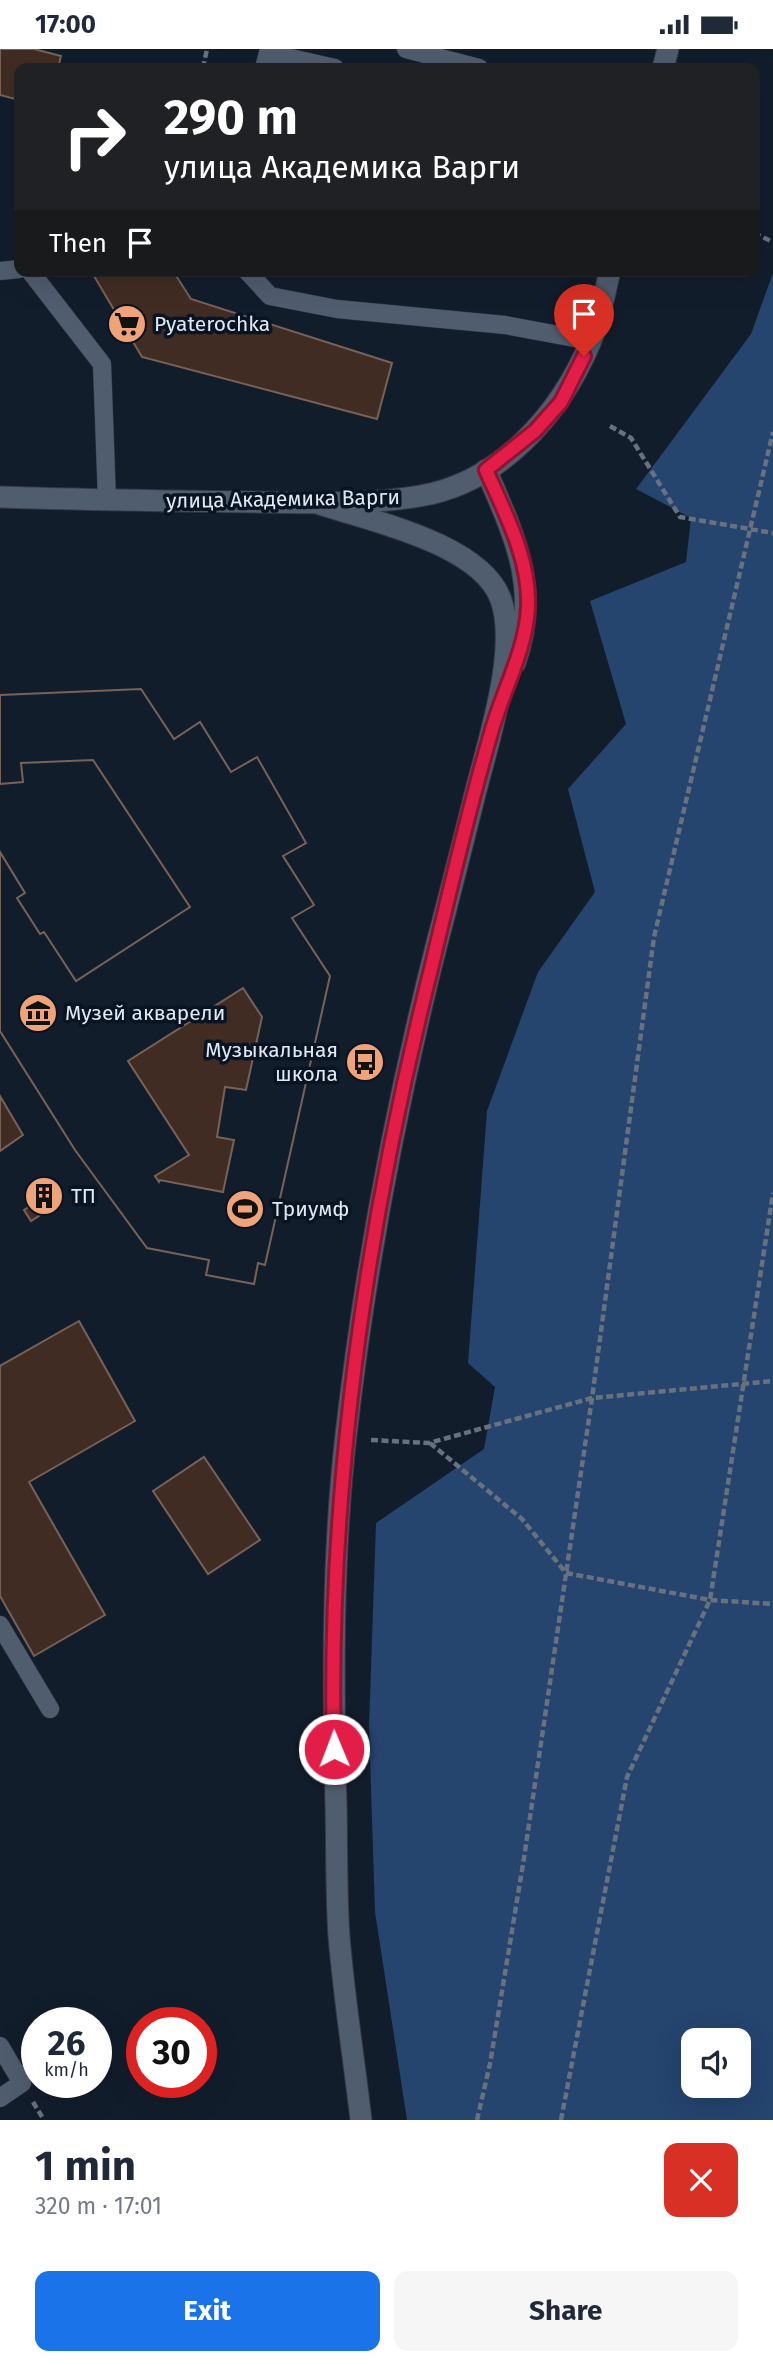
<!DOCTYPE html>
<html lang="en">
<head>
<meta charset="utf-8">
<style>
  body { margin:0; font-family:"Fira Sans",sans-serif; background:#f6f6f7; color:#1f2937; height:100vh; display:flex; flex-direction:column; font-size:26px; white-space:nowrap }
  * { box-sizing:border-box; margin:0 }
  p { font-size:23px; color:#747a83 }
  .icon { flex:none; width:38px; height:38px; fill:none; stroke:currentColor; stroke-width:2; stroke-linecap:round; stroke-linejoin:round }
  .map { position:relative; height:2071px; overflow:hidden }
  .details { display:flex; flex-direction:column; background:#fff; flex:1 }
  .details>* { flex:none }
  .banner { position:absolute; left:14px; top:14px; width:746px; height:214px; border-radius:14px; box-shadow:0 7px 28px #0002; background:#202124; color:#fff; overflow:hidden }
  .tools { position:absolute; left:681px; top:1979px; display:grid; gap:14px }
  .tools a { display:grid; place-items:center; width:70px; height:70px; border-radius:14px; background:#fff; box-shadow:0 7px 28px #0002; font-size:35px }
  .speed { position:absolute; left:21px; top:1958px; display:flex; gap:14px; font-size:35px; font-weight:700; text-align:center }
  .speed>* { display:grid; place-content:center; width:91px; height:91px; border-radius:50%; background:#fff; box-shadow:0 7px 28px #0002; line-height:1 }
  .speed small { font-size:18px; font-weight:400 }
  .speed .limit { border:10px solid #d22; background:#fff; color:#111 }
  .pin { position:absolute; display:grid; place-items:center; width:60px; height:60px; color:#fff; margin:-72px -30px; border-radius:50% 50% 50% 0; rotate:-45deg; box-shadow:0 0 7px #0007 }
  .pin .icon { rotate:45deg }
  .me { position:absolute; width:77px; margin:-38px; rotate:359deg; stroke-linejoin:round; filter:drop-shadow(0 0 5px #0008) }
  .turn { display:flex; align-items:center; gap:24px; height:147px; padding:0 35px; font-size:32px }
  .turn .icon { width:91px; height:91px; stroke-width:2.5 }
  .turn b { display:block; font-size:49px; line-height:60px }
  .then { display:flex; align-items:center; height:66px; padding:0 35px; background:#0003; gap:14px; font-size:26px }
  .round { display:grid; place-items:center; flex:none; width:74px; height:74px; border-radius:14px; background:#f6f6f7 }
  .overview { display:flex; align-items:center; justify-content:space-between; height:119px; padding:0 35px }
  h1 { font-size:42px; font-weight:700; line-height:52px }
  .cta { display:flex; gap:14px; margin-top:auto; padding:14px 35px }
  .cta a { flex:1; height:80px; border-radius:14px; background:#1a73e8; color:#fff; font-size:28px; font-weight:700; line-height:80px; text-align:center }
  .cta a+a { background:#f6f6f7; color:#1f2937 }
  .status { display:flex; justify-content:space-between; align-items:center; height:49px; padding:0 35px; background:#fff; direction:ltr }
  .status svg { height:19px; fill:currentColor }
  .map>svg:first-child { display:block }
</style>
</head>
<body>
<div class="status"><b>17:00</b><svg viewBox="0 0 49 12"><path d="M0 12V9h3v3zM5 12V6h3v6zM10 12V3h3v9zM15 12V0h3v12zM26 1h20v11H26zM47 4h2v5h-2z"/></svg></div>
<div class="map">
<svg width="773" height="2071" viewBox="0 0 773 2071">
  <rect width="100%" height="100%" fill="#121d2c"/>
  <path fill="#25446e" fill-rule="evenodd" d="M773 224V2071H407L375 1863 369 1677 376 1474 484 1400 495 1338 468 1314 487 1062 538 923 595 843 568 740 626 675 590 552 686 513 691 469 636 440 751 285ZM693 1992H738V2037H693Z"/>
  <path fill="#402c22" stroke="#786257" stroke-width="2" fill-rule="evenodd" d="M0 0H34L61 7 58 19H19V51L0 46Z
    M91 222H173L191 250 392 314 377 370 142 308Z
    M141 640 174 690 200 673 231 723 257 708 306 794 283 807 314 856 292 869 330 927 265 1216 258 1214 254 1235 206 1226 209 1211 147 1199 75 1101 0 982V803L25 844 17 849 40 885 44 883 76 932 190 858 93 711 21 714 23 733 0 735V646ZM243 939 262 968 246 1041 225 1038 217 1088 234 1091 223 1143 160 1131 159 1133 155 1127 189 1106 128 1012Z
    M141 640 174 690 200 673 231 723 257 708 306 794 283 807 314 856 292 869 330 927 265 1216 258 1214 254 1235 206 1226 209 1211 147 1199 75 1101 0 982V803L25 844 17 849 40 885 44 883 76 932 190 858 93 711 21 714 23 733 0 735V646Z
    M0 1047 23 1086 0 1102Z
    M45 1130 60 1153 31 1172 24 1161 36 1153 29 1141Z
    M79 1272 135 1372 29 1433 105 1566 34 1607 0 1547V1317Z
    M204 1408 260 1491 208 1525 153 1442Z"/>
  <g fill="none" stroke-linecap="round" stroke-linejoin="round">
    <defs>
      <path id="lane" d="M406 0 479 19
        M264 19 268 4 335 19
        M0 222 19 220
        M30 222 102 315 107 451
        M247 222 270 247 337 260 505 276 591 292
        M0 1576 50 1660
        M0 1997 22 2034 0 2049"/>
      <path id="street" d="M486 421C515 488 541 541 515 614
        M320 455C371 472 482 495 501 551 519 601 487 696 474 749 462 797 450 845 437 894 396 1056 365 1219 346 1386 332 1508 333 1633 336 1756 337 1799 336 1844 339 1887 344 1949 354 2010 361 2071"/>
      <path id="secondary" d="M663 19 668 0
        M0 448C85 451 170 452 255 453 310 454 366 456 420 447 500 434 560 365 590 294 600 272 604 246 610 222"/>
    </defs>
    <use href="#lane" stroke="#323845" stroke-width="19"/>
    <use href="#street" stroke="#323845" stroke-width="23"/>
    <use href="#secondary" stroke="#323845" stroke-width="23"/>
    <path stroke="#68727f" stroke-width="4.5" stroke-dasharray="7 3.5" stroke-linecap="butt" d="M203 19 207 0
      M754 184 773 193
      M610 377 631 389 680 468 773 484
      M371 1391 429 1394 592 1349 773 1332
      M430 1394 522 1470 566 1524 710 1551 773 1555
      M33 2053 44 2071
      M477 2071 490 2015 524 1809 592 1349 654 888 773 383
      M561 2071 627 1728 710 1551 773 1144"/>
    <use href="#lane" stroke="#505d6f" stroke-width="18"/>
    <use href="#street" stroke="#505d6f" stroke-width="21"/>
    <use href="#secondary" stroke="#505d6f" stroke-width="21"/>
  </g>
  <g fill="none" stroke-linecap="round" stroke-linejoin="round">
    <defs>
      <path id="route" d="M334 1700C327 1436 367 1174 431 920 450 841 468 762 491 684 502 643 526 602 528 558 530 510 505 464 486 421L535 382 561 353 584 307"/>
    </defs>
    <use href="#route" stroke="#92132f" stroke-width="18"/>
    <use href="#route" stroke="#e11d48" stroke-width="12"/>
  </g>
  <defs>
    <symbol id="supermarket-disc" viewBox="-11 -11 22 22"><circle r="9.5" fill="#f0a279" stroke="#091422"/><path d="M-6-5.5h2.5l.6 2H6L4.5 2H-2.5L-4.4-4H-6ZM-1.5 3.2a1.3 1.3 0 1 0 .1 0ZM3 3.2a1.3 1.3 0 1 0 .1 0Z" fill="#111"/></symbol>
    <symbol id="museum-disc" viewBox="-11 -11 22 22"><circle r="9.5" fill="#f0a279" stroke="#091422"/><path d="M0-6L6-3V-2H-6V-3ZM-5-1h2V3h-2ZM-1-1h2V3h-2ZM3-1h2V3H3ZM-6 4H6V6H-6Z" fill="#111"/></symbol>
    <symbol id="bus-disc" viewBox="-11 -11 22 22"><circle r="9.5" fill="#f0a279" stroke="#091422"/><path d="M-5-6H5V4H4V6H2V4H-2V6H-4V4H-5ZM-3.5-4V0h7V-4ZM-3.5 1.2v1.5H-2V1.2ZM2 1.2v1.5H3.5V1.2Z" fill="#111"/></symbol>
    <symbol id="building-disc" viewBox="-11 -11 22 22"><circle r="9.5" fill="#f0a279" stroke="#091422"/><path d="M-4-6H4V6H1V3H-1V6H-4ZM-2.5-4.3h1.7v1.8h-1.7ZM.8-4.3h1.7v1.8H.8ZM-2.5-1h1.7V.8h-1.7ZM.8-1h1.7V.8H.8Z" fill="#111"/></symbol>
    <symbol id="stadium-disc" viewBox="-11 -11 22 22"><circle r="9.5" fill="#f0a279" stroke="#091422"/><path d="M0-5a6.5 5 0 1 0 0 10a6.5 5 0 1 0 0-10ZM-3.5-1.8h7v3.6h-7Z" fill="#111"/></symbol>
  </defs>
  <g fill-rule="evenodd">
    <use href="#supermarket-disc" x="105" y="253" width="44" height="44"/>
    <use href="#museum-disc" x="16" y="942" width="44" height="44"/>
    <use href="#bus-disc" x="343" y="991" width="44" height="44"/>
    <use href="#building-disc" x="22" y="1125" width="44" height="44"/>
    <use href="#stadium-disc" x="223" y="1138" width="44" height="44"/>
  </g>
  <g text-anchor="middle" stroke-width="7" stroke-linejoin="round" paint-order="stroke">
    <g font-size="21" fill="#e0e8f3" stroke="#091422" text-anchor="start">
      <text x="154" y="282">Pyaterochka</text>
      <text x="65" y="971">Музей акварели</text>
      <text x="338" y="1008" text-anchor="end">Музыкальная<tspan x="338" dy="24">школа</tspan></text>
      <text x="71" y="1154">ТП</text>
      <text x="272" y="1167">Триумф</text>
    </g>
    <g font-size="21" fill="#e0e8f3" stroke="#091422">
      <text transform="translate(283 450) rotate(-1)" y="7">улица Академика Варги</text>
    </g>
  </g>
</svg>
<div class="tools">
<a><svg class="icon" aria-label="sound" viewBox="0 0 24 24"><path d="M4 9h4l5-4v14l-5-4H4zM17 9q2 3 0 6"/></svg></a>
</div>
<div class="speed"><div>26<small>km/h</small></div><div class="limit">30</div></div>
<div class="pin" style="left:584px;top:307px;background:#d93025"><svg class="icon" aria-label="arrive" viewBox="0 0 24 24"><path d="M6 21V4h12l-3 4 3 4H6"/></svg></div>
<svg class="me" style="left:334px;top:1700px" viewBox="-20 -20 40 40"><circle r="17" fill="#e11d48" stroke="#fff" stroke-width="3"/><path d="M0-11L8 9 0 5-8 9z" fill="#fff"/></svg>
<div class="banner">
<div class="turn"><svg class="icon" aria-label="right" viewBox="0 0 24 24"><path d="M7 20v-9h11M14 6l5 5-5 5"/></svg><div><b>290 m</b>улица Академика Варги</div></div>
<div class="then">Then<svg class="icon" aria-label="arrive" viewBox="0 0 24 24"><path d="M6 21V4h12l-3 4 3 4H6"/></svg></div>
</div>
</div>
<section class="details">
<div class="overview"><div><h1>1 min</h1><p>320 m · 17:01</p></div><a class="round" style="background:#d93025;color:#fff"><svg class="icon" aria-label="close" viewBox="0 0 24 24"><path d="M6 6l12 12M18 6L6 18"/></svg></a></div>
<div class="cta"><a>Exit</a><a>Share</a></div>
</section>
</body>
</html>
